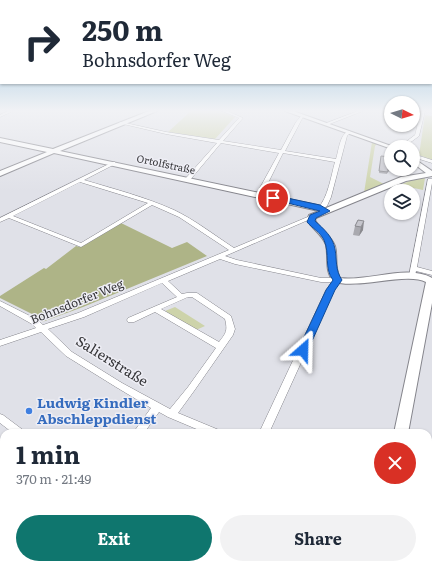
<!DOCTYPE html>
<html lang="en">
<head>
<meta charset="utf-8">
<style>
  body { margin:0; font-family:Literata,serif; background:#f2f2f3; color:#1f2937; height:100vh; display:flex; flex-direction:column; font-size:15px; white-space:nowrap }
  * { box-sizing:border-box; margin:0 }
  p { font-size:13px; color:#747a83 }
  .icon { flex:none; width:22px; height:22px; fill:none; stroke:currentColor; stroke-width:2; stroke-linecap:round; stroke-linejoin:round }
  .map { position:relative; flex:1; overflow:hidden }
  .sheet { position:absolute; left:0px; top:429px; width:432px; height:140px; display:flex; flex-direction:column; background:#fff; border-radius:12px 12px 0 0; box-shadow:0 1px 3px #0004 }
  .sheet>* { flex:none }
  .top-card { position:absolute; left:0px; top:0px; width:432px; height:84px; box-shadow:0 1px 3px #0004; background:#fff; color:#1f2937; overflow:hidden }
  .needle { width:26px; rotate:95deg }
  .controls { position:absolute; left:384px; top:96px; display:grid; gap:8px }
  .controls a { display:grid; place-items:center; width:36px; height:36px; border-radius:50%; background:#fff; box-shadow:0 1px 3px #0004; font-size:20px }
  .pin { position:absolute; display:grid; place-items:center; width:34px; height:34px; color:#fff; margin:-17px; border:2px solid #fff; border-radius:50%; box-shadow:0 1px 4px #0007 }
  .me { position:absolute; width:44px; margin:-22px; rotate:25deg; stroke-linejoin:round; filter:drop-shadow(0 0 3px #0008) }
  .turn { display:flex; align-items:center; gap:14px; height:84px; padding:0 16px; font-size:18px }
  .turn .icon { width:52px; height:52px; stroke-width:2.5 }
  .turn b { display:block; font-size:28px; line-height:34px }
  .round { display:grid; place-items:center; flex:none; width:42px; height:42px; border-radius:21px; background:#f2f2f3 }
  .head { display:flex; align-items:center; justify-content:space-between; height:68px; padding:0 16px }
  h1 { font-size:24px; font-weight:700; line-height:30px }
  .action { display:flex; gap:8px; margin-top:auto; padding:8px 16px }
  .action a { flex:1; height:46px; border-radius:24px; background:#0f766e; color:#fff; font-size:16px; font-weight:700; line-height:46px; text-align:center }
  .action a+a { background:#f2f2f3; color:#1f2937 }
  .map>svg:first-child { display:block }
</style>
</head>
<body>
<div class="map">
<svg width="432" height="569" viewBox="0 0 432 569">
  <rect width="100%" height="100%" fill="#e0e1e8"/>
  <path fill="#cdd3aa" d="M191 111H219L235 117 215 139 168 132Z
    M425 115 432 116V160L419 155Z
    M372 142 377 144 375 146 370 177 384 184 364 193Z
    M425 178 423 190 400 185 414 179Z
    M175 307 205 326 196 330 165 311Z"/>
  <path fill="#aeb487" d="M121 223 172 248 187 242 207 256 83 307 42 322 40 318 0 298V296L44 268 46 269 76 246 80 247Z"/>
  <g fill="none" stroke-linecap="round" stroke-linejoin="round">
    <defs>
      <path id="street" d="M8 111H13L0 117V115Z
        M222 111H227L243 118 223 141 281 150 296 122 302 115H304L285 151 336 159C339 150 340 132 350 131V133L347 136 331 197 327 206 321 210 318 208C328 198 331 176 335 162L283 153 262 195 259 197 256 195 279 153 221 143 190 180H188L186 179V178L217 143 166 134 119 123 121 122 166 132 219 140 239 118Z
        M358 111H363L327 125 324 124Z
        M421 111H425L419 136 404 147H399L415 135Z
        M413 154 432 160V163L413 157Z
        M113 162H115V164L84 180C114 189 145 197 174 210 195 220 214 235 234 248L310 216 312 215 315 217 225 256 237 260 321 278H337L340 280 334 290 269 433H259L326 290 332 282H321L235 264 220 259 168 281 182 294 187 293H197L231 316 235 329 233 335 194 391 178 413 219 430 221 433H206L168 417 159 412 144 433H133L151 408 116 387 66 356 41 332 0 346V340L36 328 32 324 0 306V301L38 320 43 325 78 313 229 250 179 217 152 205 81 247 9 218 0 222V218ZM80 182 148 203 81 243 13 216ZM162 283 177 297 128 318 127 320 128 322H134L155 312 216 348 188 387 170 409 122 383 72 352 48 329 84 317ZM188 297H192L225 319C228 331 226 333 219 342L161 309Z
        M428 179H432V183L417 267 432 271V275L416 271 415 276 412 278 409 276Z
        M0 414 3 415 23 430 25 433H13L0 423Z
        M428 512 432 513V525L428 524Z
        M0 552 4 554V565H7L4 566 0 564Z
        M7 565H26L27 569H8Z
        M35 565H49L48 569H34Z
        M196 565H209L208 569H195Z"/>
      <path id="secondary" d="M149 111H157L60 151 317 205 326 208 401 177 426 173 413 163V158L432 171V176L406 181 316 218 315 220C320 230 331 235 335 246 338 256 334 268 340 278 368 282 407 264 432 278V303L408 433H394L426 282C407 272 360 289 334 282 324 271 329 259 326 245 323 235 312 229 307 220L309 215 319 211 54 153 0 176V171L47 152 0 142V138L53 149Z
        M285 111H293L394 147 389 148Z
        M381 565H399V569H381Z"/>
    </defs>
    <use href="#street" stroke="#85858c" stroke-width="1"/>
    <use href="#secondary" stroke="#85858c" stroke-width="2"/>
    <use href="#street" fill="#fff" fill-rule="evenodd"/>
    <use href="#secondary" fill="#fff" fill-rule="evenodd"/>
  </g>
  <path fill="#a9a9af" d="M381 156 407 170 398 172 388 171 387 174 379 173Z
    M358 220 363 230 359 236 353 235 355 226Z"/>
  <path fill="#8a8a8f" d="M405 169H408L407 170 398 172 399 170Z
    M364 221 363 230 359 236 361 227Z"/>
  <path fill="#c5c5cc" stroke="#8a8a8f" d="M381 156 391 157V169H405L399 170 388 169V172L379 171Z
    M358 220 364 221 361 227 355 226Z"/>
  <linearGradient id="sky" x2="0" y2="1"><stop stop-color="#7bb4d6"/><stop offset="0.58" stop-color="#f1f2f5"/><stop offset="1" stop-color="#f1f2f5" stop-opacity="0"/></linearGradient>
  <rect width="432" height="191" fill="url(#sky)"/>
  <path fill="#1a73e8" stroke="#114b97" d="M273 195 320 205 330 211 316 218 315 221C324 229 333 237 335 249 337 260 335 270 342 280L335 290 308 350 307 353H299L298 350 326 290 333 280C324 269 330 253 324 240 320 232 312 228 307 222L310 215 320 211 271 199 270 198Z"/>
  <circle fill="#3f7fe0" stroke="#eeeef5" stroke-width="1.5" cx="29" cy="411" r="4"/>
  <g text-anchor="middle" stroke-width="3" stroke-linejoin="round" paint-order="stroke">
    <g font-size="10" fill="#363639" stroke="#eeeef5">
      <text transform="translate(166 164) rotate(12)" y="4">Ortolfstraße</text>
    </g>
    <g font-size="12" fill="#363639" stroke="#eeeef5">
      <text transform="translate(77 302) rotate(-22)" y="4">Bohnsdorfer Weg</text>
    </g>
    <g font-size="14" fill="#363639" stroke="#eeeef5">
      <text transform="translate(112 361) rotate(32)" y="5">Salierstraße</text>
    </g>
    <g font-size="14" font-weight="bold" fill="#366cbe" stroke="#eeeef5" text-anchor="start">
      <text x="37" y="408">Ludwig Kindler<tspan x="37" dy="16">Abschleppdienst</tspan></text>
    </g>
  </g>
</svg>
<div class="controls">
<a><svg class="needle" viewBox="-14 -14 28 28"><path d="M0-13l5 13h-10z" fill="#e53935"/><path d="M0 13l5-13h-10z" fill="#747a83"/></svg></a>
<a><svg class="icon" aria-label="search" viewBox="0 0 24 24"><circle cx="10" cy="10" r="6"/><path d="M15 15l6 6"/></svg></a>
<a><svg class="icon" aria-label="layers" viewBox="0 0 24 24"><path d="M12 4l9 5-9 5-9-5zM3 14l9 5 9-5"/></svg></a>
</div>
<div class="pin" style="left:273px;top:198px;background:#d93025"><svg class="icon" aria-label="arrive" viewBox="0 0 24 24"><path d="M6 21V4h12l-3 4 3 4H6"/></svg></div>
<svg class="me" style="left:303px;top:350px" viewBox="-20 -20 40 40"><path d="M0-17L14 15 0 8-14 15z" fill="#1a73e8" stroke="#fff" stroke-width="4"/></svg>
<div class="top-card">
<div class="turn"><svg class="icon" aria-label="right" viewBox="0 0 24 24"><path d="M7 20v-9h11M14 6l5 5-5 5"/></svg><div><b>250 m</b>Bohnsdorfer Weg</div></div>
</div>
<section class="sheet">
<div class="head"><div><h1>1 min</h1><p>370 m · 21:49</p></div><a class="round" style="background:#d93025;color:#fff"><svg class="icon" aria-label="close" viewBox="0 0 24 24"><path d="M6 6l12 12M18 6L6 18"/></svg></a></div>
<div class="action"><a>Exit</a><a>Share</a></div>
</section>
</div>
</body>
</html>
